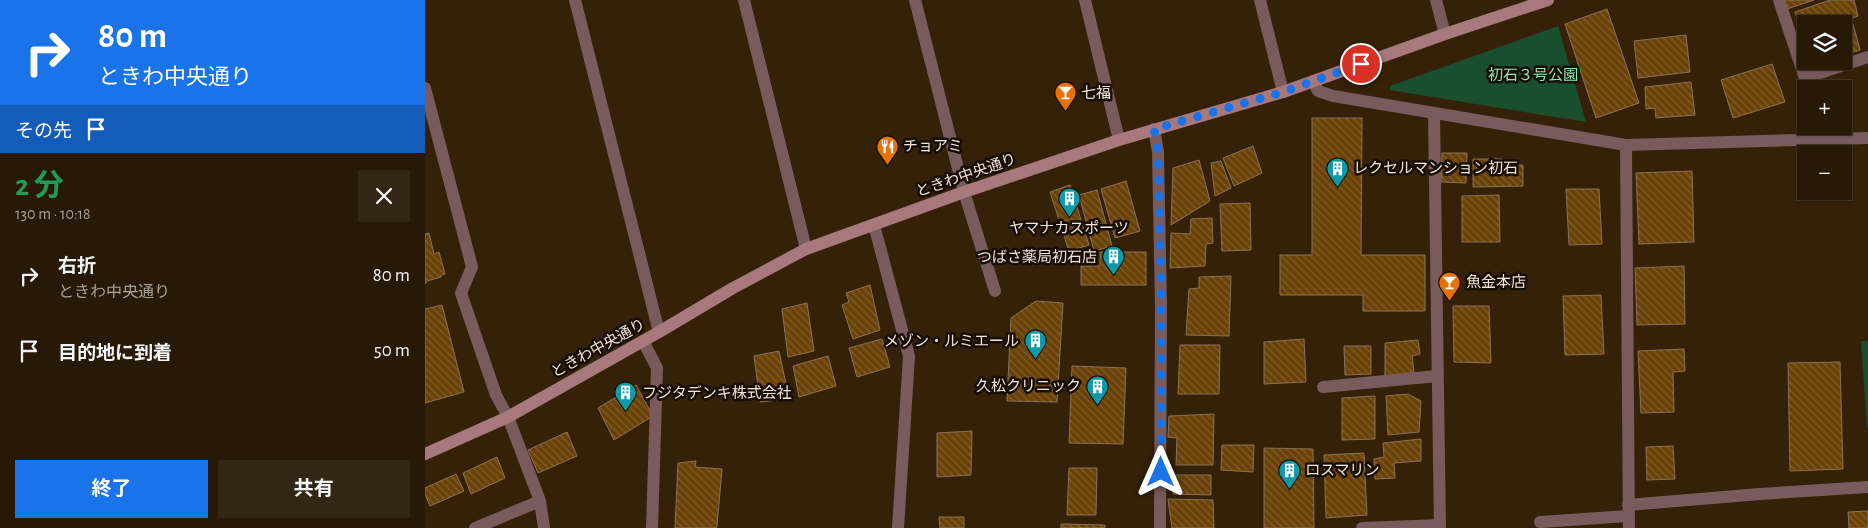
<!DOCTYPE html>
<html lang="ja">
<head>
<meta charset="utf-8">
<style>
  body { margin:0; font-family:"Alegreya Sans","Noto Sans JP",sans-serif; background:#342614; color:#f1f3f6; height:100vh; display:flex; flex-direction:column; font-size:19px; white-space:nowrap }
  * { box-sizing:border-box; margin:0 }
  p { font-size:16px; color:#a5a09b }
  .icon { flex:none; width:28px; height:28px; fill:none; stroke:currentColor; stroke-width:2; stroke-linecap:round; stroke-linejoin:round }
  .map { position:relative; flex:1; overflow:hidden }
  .details { display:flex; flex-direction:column; background:#281906; width:425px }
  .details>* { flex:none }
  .hud { background:#1a73e8; color:#fff; overflow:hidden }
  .fabs { position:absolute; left:1372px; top:15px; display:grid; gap:10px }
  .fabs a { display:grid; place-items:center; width:55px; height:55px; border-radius:0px; background:#281906; box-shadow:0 1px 4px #0004,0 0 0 1px #443828; font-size:25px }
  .pin { position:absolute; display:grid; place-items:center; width:42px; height:42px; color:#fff; margin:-21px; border:2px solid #fff; border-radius:50%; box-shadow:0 1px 5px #0007 }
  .me { position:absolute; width:55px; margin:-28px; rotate:0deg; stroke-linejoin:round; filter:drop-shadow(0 0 4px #0008) }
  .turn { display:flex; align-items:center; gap:18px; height:105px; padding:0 15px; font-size:22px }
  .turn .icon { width:65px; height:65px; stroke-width:2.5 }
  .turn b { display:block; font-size:35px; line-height:42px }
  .then { display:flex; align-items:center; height:48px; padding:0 15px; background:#0003; gap:10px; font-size:19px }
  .round { display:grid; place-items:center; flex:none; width:52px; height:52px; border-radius:0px; background:#342614 }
  .overview { display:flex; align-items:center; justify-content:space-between; height:85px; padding:0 15px }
  h1 { font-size:30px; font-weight:700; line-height:38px; color:#1e9e55 }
  .action { display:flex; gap:10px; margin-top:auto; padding:10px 15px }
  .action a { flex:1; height:58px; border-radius:0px; background:#1a73e8; color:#fff; font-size:20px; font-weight:700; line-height:58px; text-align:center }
  .action a+a { background:#342614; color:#f1f3f6 }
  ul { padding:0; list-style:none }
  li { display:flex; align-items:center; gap:15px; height:75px; padding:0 15px }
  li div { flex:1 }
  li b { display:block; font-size:19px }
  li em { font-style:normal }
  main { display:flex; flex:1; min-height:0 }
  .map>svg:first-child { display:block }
</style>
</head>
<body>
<main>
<section class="details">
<div class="hud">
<div class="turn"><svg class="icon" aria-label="right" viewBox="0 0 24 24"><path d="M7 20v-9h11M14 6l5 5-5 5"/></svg><div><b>80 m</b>ときわ中央通り</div></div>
<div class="then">その先<svg class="icon" aria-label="arrive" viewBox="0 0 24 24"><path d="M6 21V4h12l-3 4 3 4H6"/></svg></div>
</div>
<div class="overview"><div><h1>2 分</h1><p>130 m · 10:18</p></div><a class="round"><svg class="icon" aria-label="close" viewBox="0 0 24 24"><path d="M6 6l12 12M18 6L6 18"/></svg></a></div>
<ul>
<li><svg class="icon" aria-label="right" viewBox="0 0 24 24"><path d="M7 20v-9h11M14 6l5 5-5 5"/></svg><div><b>右折</b><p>ときわ中央通り</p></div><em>80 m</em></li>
<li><svg class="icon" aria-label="arrive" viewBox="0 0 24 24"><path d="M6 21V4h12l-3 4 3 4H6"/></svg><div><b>目的地に到着</b></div><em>50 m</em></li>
</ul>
<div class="action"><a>終了</a><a>共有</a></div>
</section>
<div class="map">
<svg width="1443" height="528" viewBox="0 0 1443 528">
  <defs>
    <pattern id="building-back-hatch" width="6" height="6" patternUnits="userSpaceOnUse" patternTransform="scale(1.25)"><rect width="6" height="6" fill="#6a4207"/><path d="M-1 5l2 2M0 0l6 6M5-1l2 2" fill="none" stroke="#805d2a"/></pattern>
  </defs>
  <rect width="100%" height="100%" fill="#352108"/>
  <path fill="#194f2f" d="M1133 26 1161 122 965 90V86Z
    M1436 341H1443V427H1442Z"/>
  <path fill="url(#building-back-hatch)" stroke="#8a7258" d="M1359 0H1389L1362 9Z
    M1405 0H1429L1433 16 1412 24H1381V34L1378 36 1370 12Z
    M1182 9 1214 103 1171 118 1140 24Z
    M1428 24 1435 50 1419 55V27Z
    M1261 35 1265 72 1213 78 1209 41Z
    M1347 64 1360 102 1308 118 1296 80Z
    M1266 82 1270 115 1231 118 1230 108 1221 109 1220 87Z
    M887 118H937L936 255H1000V311H938V295H855V255H887Z
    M828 146 837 173 809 186 798 158Z
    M1017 153H1042L1041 183 1016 182Z
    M1048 159H1077V166L1098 165V186L1048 187Z
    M774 160 785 201 746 225 748 168Z
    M796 161 806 188 790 196 786 163Z
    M1267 171 1269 242 1214 244 1211 173Z
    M701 181 715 231 690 238 676 189Z
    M645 185 664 245 644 251 625 192Z
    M1141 189H1174L1177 244 1144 245Z
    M672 190 687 246 669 251 654 195Z
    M1074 195 1075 242H1037V196Z
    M825 203 826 250 797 251 795 204Z
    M787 218 788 243 781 244 780 266 745 268 746 233 765 234 766 219Z
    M4 233 9 254 14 252 20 274 16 275V277L2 281 0 284V234Z
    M675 252H721V285H656V266H675Z
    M1259 266 1260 324 1212 325 1210 268Z
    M806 276 804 336 761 335 764 289 774 288V277Z
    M445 285 455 330 428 339 417 305 424 302 421 293Z
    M1176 295 1179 354 1140 355 1138 296Z
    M611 301 638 303 632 402 582 401 586 318Z
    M382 303 389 351 363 357 357 309Z
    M17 305 39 392 0 403V309Z
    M1028 306H1064L1066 363 1029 362Z
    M457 339 465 367 432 377 424 348Z
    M879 339 881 382 839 384V342Z
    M993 340 995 354 987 356 989 372 960 379V343Z
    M755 345H795L794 394H753Z
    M919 346H946V374L920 375Z
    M1259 349 1260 371 1248 372 1249 412 1216 413 1213 351Z
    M354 351 361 384 351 386 352 400 335 402 329 356Z
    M403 356 411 386 374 397 368 366Z
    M1415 362 1418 469 1365 471 1363 363Z
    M647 366 701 368 698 444 644 443Z
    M211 385 228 416 189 440 173 408Z
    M983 394 996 401 994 432 963 435 961 396Z
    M950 396V439L917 440V398Z
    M789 414 788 465H751L752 438 743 437 744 416Z
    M547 431 546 475 512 477V433Z
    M142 432 152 456 113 473 103 450Z
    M996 439V461L969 463 970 478 950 479 949 459 959 457 958 443Z
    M797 445H829L828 472 796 470Z
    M1248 446 1250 479 1222 480 1221 447Z
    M839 448 888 449 889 528H839Z
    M939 453 942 515 901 518 899 455Z
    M72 457 80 478 46 494 38 473Z
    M271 461 270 467 297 469 292 526 291 528H250L253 463Z
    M644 468H672L671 515H642Z
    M31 474 39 491 5 506 0 494V488Z
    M748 475H786V495L748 494Z
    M743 499 788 500 789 528H747Z
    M1443 511V528H1424L1423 512Z
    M514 517H539V528H515Z
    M636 524 680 525V528H636Z"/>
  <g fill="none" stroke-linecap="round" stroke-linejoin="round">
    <path stroke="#795b5d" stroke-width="12" d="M539 192 570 291
      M218 341 232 368 227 528
      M115 501 119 528
      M50 528 115 501 83 417"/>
    <path stroke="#795b5d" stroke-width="12" d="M150 0 234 332
      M319 0 381 249
      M490 0 539 192
      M660 0 694 140
      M835 0 858 92
      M1011 0 1020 34
      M1354 0 1380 78
      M888 81 893 91 908 96 1201 145 1443 138
      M0 88 47 267 36 293 71 395 83 417
      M1382 89 1380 78 1443 57
      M1009 114 1015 528
      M729 129 733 152 736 305 735 528
      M1201 145 1204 528
      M449 225 484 356 473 528
      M898 387 1012 376
      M1203 505 1335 494 1443 487
      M1115 522 1203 516
      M937 528 1015 525"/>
    <path stroke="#a8797c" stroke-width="12" d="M0 454 83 417 234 332 308 288 381 249 539 192 694 140 858 92 1020 34 1123 0"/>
  </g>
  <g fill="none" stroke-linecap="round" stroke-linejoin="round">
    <path stroke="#1a73e8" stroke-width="9" stroke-dasharray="0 16.2" d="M736 472V286L733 152 729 129 858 92 936 64"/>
  </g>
  <defs>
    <symbol id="bar-pin" viewBox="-11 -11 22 30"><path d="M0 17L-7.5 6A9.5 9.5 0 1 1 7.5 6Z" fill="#e8710a" stroke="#160d04"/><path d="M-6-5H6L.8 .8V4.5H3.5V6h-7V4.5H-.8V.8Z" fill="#fff"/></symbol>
    <symbol id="restaurant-pin" viewBox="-11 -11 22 30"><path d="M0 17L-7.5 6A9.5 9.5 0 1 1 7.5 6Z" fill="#e8710a" stroke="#160d04"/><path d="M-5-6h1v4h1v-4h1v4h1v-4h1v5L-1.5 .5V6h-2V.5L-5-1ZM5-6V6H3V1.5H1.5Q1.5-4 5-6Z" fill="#fff"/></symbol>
    <symbol id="building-pin" viewBox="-11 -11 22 30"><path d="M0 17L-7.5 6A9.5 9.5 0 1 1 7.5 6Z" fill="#0f9aa8" stroke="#160d04"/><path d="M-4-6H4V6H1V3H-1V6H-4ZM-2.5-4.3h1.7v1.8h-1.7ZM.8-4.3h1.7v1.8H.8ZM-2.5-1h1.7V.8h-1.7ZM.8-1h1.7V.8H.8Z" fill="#fff"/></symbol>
  </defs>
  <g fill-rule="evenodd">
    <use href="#bar-pin" x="628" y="80" width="25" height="34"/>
    <use href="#restaurant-pin" x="450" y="134" width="25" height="34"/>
    <use href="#building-pin" x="900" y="156" width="25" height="34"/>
    <use href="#building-pin" x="632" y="186" width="25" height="34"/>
    <use href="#building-pin" x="676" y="244" width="25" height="34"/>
    <use href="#bar-pin" x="1012" y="270" width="25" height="34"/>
    <use href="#building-pin" x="598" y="328" width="25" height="34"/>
    <use href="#building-pin" x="660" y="374" width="25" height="34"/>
    <use href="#building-pin" x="188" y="380" width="25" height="34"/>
    <use href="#building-pin" x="852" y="458" width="25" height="34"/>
  </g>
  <g text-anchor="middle" stroke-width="5" stroke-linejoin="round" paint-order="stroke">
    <g font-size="15" fill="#90e7ae" stroke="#160d04">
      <text x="1108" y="80">初石３号公園</text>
    </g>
    <g font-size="15" fill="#f2e4d6" stroke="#160d04" text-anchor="start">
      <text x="656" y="98">七福</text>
      <text x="478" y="151">チョアミ</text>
      <text x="928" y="173">レクセルマンション初石</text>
      <text x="644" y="233" text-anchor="middle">ヤマナカスポーツ</text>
      <text x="672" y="262" text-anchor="end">つばさ薬局初石店</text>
      <text x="1041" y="287">魚金本店</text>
      <text x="594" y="346" text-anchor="end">メゾン・ルミエール</text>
      <text x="656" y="391" text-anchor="end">久松クリニック</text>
      <text x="217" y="398">フジタデンキ株式会社</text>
      <text x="880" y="475">ロスマリン</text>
    </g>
    <g font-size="15" fill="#f2e4d6" stroke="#160d04">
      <text transform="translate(541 175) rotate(-19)" y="5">ときわ中央通り</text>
      <text transform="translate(173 348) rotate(-29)" y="5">ときわ中央通り</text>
    </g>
  </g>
</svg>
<div class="fabs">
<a><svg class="icon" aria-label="layers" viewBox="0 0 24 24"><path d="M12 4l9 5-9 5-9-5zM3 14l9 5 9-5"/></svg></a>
<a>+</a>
<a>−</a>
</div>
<div class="pin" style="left:936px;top:64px;background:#d93025"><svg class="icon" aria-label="arrive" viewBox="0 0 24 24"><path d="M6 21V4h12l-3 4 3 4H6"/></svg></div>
<svg class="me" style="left:736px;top:472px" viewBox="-20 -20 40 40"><path d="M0-17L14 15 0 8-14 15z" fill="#1a73e8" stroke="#fff" stroke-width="4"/></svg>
</div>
</main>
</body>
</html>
